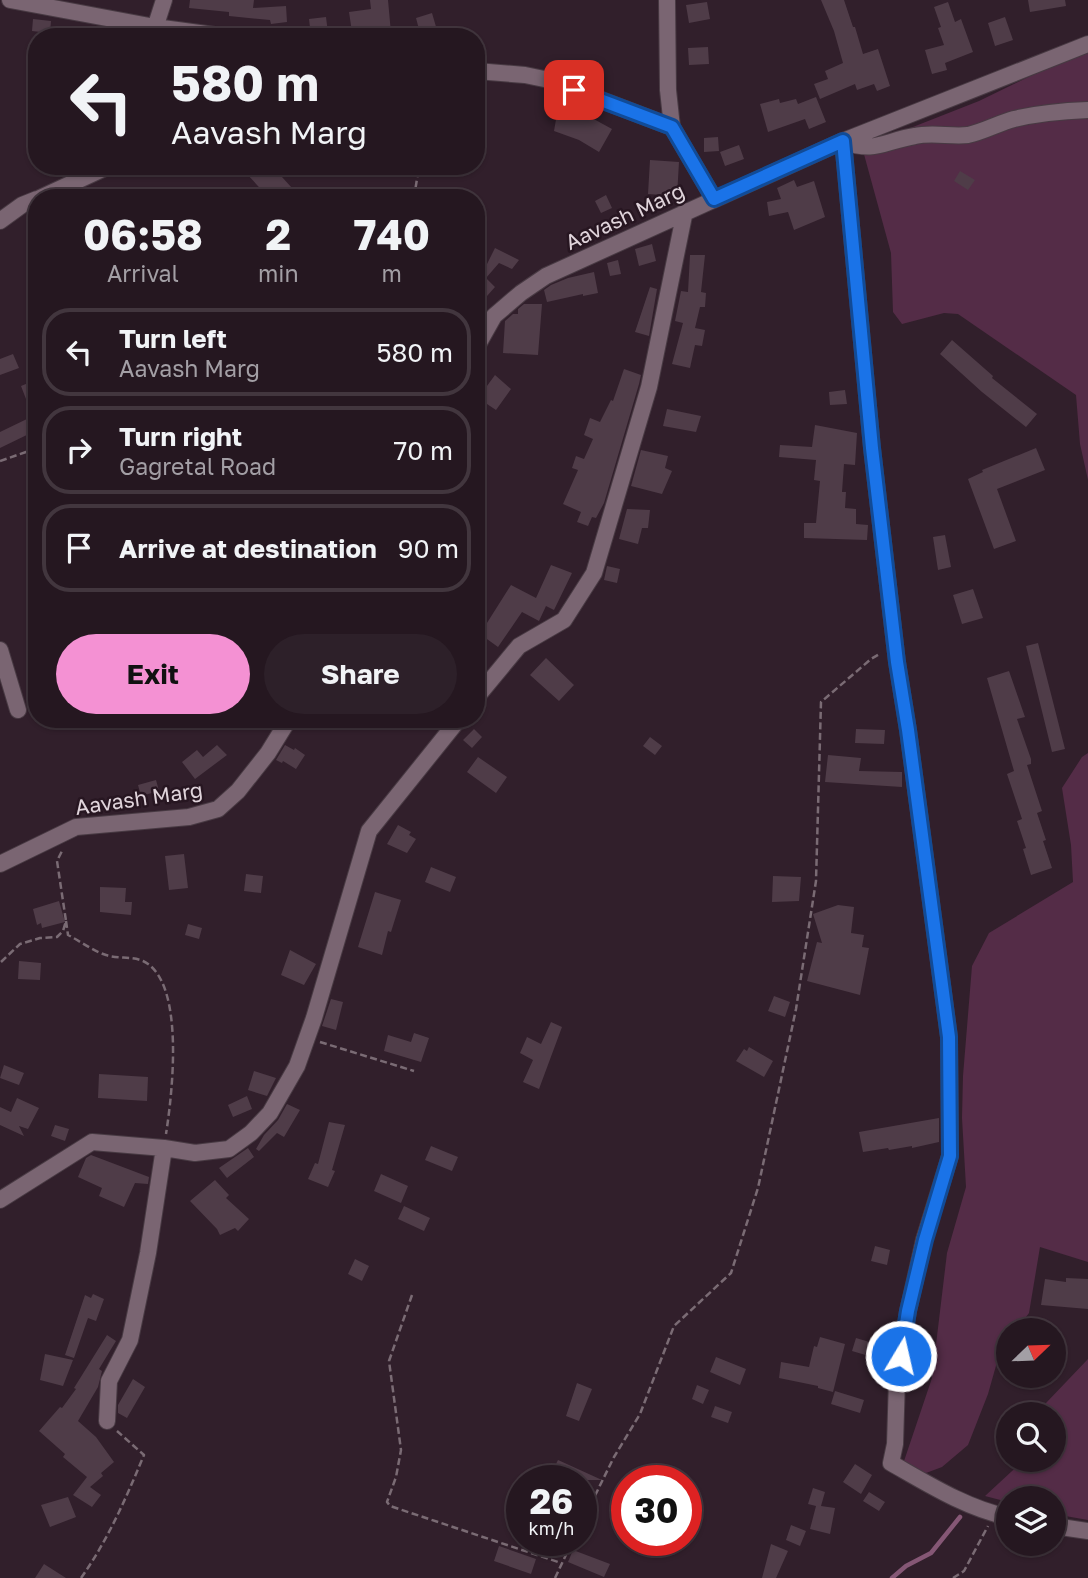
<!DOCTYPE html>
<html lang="en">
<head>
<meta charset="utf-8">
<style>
  body { margin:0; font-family:"Golos Text",sans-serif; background:#2d2029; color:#f1f3f6; height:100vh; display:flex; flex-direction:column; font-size:26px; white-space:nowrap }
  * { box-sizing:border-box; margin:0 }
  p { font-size:23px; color:#a39fa5 }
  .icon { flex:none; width:38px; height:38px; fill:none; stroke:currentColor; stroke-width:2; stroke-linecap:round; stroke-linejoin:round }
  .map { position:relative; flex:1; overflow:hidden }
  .drawer { position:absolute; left:28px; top:189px; width:457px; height:539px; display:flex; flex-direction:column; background:#251720; border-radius:28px; box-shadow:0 2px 5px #0004,0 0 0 2px #42363e }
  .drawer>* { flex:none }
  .guide { position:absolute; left:28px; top:28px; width:457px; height:147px; border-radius:28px; box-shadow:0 2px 5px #0004,0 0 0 2px #42363e; background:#251720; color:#f1f3f6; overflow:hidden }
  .needle { width:46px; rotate:67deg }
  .buttons { position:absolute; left:996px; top:1318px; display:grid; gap:14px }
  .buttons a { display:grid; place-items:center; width:70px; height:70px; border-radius:50%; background:#251720; box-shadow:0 2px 5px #0004,0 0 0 2px #42363e; font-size:35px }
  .speed { position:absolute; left:506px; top:1465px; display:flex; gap:14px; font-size:35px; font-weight:700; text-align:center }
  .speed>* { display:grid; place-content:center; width:91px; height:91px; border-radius:50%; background:#251720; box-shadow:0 2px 5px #0004,0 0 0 2px #42363e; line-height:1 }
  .speed small { font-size:18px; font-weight:400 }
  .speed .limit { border:10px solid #d22; background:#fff; color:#111 }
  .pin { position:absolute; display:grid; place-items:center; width:60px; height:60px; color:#fff; margin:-30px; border-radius:14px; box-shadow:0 4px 10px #0006 }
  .me { position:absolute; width:77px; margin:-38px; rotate:9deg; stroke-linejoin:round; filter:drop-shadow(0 0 5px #0008) }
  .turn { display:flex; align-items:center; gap:24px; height:147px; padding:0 28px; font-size:32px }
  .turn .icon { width:91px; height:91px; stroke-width:2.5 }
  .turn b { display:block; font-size:49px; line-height:60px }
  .eta { display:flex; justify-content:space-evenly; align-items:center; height:119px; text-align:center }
  .eta b { font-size:42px; font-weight:700; line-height:49px }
  .primary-button { display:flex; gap:14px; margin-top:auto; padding:14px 28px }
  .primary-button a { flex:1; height:80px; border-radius:42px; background:#f491d3; color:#111; font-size:28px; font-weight:700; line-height:80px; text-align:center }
  .primary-button a+a { background:#2d2029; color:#f1f3f6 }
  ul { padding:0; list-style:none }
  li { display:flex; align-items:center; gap:21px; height:88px; margin:0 14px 10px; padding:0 14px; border:4px solid #42363e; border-radius:28px }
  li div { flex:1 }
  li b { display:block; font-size:26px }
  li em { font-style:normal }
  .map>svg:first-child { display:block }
</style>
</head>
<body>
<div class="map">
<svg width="1088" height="1578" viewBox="0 0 1088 1578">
  <rect width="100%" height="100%" fill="#311f2b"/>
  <path fill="#542c47" d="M1088 48V480L1080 444 1076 395 958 314 944 313 902 324 893 312 891 253 862 147 979 101Z
    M1088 753V1262L1040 1247 1029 1313 1016 1330H1008V1340L1001 1348 988 1394 968 1445 942 1467 926 1473 902 1467 932 1378 947 1253 966 1187 962 1118 963 1076 972 966 989 933 1073 882 1071 845 1062 788 1082 757Z
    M1088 1359V1520L1054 1514V1498H1008V1502L985 1496 1024 1460H1054V1414H1045L1046 1403Z"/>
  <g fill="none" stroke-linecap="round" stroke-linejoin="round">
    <path stroke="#855775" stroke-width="4.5" d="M892 1578 906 1566 931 1553 960 1517"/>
  </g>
  <path fill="#4f3c48" d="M190 0H254L253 8 286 6 287 22 271 24 270 20 229 16V12L189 8Z
    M370 0H388L391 33 373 35V29L352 32 349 12 371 9Z
    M821 0H844L853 27H855L863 54 878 49 890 86 877 91 874 84 857 90 855 84 820 99 814 84 828 79 825 71 843 63 834 31Z
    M1028 0H1065L1066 6 1030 12Z
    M707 2 710 19 689 23 686 5Z
    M948 2 955 22 961 19 973 52 945 63 947 70 932 74 925 50 944 45 938 28 941 27 934 7Z
    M432 13 439 37H421L416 18Z
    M326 17 328 33 311 36 309 19Z
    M1005 17 1013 40 995 46 988 23Z
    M33 19 51 21 50 33 32 31Z
    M708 47 709 64 689 65 688 48Z
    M816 97 826 122 809 129 805 119 768 132 760 104 779 99 780 103 796 99 798 104Z
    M558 108 590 117 612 129 599 152 579 140 554 131Z
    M718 137 719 151 704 152V138Z
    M739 145 744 159 725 166 720 152Z
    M650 160 679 162 677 196 648 194Z
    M254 166H272L292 188 282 198H269L246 173Z
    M960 171 975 180 968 190 954 181Z
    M794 180 797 187 814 181 825 217 794 230 788 212 769 216 767 202 781 199 777 188Z
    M606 195 612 208 601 213 595 201Z
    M652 244 656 261 639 266 635 249Z
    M495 248 519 260 512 269 499 263 486 278 495 287 487 296 477 287 476 289V257L486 266Z
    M690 255H705L701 292 706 293 705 307H700L695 328 705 330 702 346 695 345 690 368 672 364 683 323 675 321 681 291 688 292Z
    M618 260 621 274 610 276 607 263Z
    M594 272 598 293 583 296V294L547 302 544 290 551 285 568 278Z
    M650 287 657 289 649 336 635 332Z
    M524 304H542L538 355 503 353 505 321 513 314H518V309Z
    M952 340 993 376 992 378 1037 414 1026 427 982 392 940 354Z
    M13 354 19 368 0 375V359Z
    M624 369 641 375 639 384 604 503 596 518 592 517 588 526 577 522 581 512 563 504 578 470 572 468 576 456 584 459 593 439 584 435 590 418 600 422 611 400 613 401Z
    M495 375 511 389 496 410 487 404 476 420V401Z
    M33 381 37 390 36 425 21 386Z
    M845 390 847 404 830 405 829 392Z
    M667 409 701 416 696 432 663 426Z
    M29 418 35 431 0 448V432Z
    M815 425 857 433 855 465 844 464 842 492H846L845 508 856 509V524L868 525 867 540 804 538V523H816L820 481 814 480 816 460 779 457 780 445 812 447Z
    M1036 448 1045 470 997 489 1016 541 994 549 968 479 983 472 982 470Z
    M641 450 668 456 665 468 672 471 662 494 631 486Z
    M627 509 650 510 648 528H642L638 544 619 539Z
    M945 535 951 567 938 570 933 537Z
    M551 565 572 573 554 610 546 606 539 621 522 612 498 647 480 634 511 585 536 598Z
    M607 566 620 569 617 583 604 580Z
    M973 589 983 618 962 624 953 595Z
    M1038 643 1065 749 1052 752 1026 646Z
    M546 658 574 685 559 701 530 675Z
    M1009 671 1025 717 1017 719 1031 759V764L1027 765 1042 811 1037 813 1046 840 1043 841 1052 868 1031 875 1023 849 1026 848 1017 821 1022 819 1007 774 1014 771 987 678Z
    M474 729 482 737 472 748 463 740Z
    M856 729 885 730 884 744 855 743Z
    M650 737 662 746 655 755 643 746Z
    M217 745 227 755 195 779 182 762 197 750 203 757Z
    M285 745 294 750 295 748 305 755 296 769 283 761 282 763 276 760Z
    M828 755 861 758 859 771 902 772V787L825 782Z
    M478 757 507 777 496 793 467 772Z
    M156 780 159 791 141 796 138 785Z
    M398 825 411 832 409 835 416 839 407 853 387 844Z
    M184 854 188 888 169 890 165 856Z
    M431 867 456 877 450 892 425 882Z
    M246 874 263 876 261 893 244 891Z
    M773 876 801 877 799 901 772 902Z
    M100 887 126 888 125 902H132L131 915 100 912Z
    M375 892 401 900 391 932 388 931 382 955 358 947Z
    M59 901 65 922 42 928 41 923 37 925 33 909Z
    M838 905 854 907 851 933 864 935 862 947 869 948 860 995 807 981 817 942 822 943 813 914Z
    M188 924 202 928 199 939 185 935Z
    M290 950 316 964 304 985 281 975Z
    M19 961 41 963 40 980 18 979Z
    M774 996 790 1002 785 1017 768 1011Z
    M331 999 343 1002 336 1030 322 1026Z
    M551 1022 562 1027 539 1089 523 1082 533 1060 520 1053 527 1037 541 1044Z
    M414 1033 429 1038 421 1062 384 1051 388 1035 411 1042Z
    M749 1047 773 1061 764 1077 736 1061 744 1049 747 1051Z
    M4 1065 24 1073 19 1085 0 1078Z
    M254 1071 276 1078 267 1096 248 1090Z
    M99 1074 148 1077 147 1101 98 1098Z
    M247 1096 252 1109 233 1117 228 1105Z
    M17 1098 39 1108 28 1129 19 1126 24 1136 0 1125V1107L11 1112Z
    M287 1104 300 1110 284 1137 277 1133 259 1151 256 1149 264 1135 278 1120Z
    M939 1118V1142L912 1148V1146L889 1150 888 1148 863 1152 859 1132Z
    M329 1122 345 1125 332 1170 335 1171 328 1187 308 1179 315 1163 318 1164Z
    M55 1125 69 1129 65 1141 51 1136Z
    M431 1146 458 1157 452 1171 425 1160Z
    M248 1148 254 1157 227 1178 219 1168Z
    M91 1155 149 1177 148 1184 135 1183 124 1207 99 1196 102 1188 78 1177 86 1158Z
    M381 1174 408 1186 401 1203 374 1191Z
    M215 1180 229 1195 226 1198 249 1219 238 1231 235 1228 220 1235 217 1229 190 1201Z
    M404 1206 430 1218 424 1231 398 1219Z
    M875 1246 890 1250 887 1265 871 1261Z
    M355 1259 369 1266 362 1281 348 1274Z
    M1066 1278 1088 1279V1309L1041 1305 1045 1279 1066 1282Z
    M93 1294 104 1299 96 1321 88 1318 74 1358 65 1355 85 1295 91 1298Z
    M107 1335 116 1341 99 1369 102 1371 98 1387 78 1421 96 1437 114 1462 101 1473 103 1476 90 1487 101 1495 92 1507 73 1495 87 1477 63 1457 65 1454 39 1431 60 1407 62 1408 76 1389 74 1388Z
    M820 1337 845 1344 833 1392 818 1388V1386L779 1378 781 1362 809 1367 814 1346 817 1347Z
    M856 1338 883 1346 879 1359 852 1351Z
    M45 1354 73 1360 63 1386 40 1380Z
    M716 1357 746 1369 740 1385 710 1372Z
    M133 1379 145 1387 127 1418 118 1413V1405Z
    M577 1383 592 1389 579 1421 566 1416Z
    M697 1385 709 1390 703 1404 692 1399Z
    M835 1391 864 1400 860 1413 831 1404Z
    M715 1406 732 1412 728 1423 711 1417Z
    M558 1460 602 1480H548Z
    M855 1464 872 1475 861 1494 843 1482Z
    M813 1488 825 1492 821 1506 835 1508 830 1534 810 1529 816 1506 808 1504Z
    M869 1492 885 1502 879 1511 863 1501Z
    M68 1497 76 1517 50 1527 41 1505Z
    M791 1525 806 1531 800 1546 786 1540Z
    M771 1544 788 1551 776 1578H762Z
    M499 1546 536 1559 531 1574 494 1561Z
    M573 1550 610 1564 604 1577 568 1562Z
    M44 1564 66 1578H35Z"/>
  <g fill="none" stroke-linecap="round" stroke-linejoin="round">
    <defs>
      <path id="minor" d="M10 0 155 27 229 37
        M667 0 668 90 672 127
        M153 34 164 0
        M476 71 525 75 549 80 672 127 714 199
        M40 198 109 166
        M0 221 22 205 37 199
        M476 348 494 316 521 293 546 276 843 141 1088 44
        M0 650 18 710
        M476 698 519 646 564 620 594 573 649 387 685 211
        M0 864 76 827 189 817 218 809 238 791 268 753 289 719
        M0 1200 92 1142 164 1148 195 1153 229 1149 251 1133 270 1113 297 1066 314 1018 369 831 459 719
        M107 1421 109 1381 130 1340 148 1253 164 1148
        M1008 1517C966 1508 928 1484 891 1463L895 1444 897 1379 908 1311 924 1240 950 1156 949 1037 908 730 897 662 872 448 843 141C875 154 884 141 915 136 932 132 951 137 968 135 983 132 999 123 1014 119 1039 113 1062 111 1088 110
        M1054 1526 1088 1531"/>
    </defs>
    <use href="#minor" stroke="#483a43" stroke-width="18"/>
    <path stroke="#7a6b74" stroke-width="2.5" stroke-dasharray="7 3.5" stroke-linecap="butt" d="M319 190 320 198
      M414 198 419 166
      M0 461 26 452 37 454
      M30 700 37 695
      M66 921 68 935C80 941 93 951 106 955 118 959 131 956 143 961 186 981 172 1096 166 1134
      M1 962 20 944 40 938 57 937 63 931 66 921 57 861 62 851
      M320 1042 414 1071
      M412 1295 389 1361 401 1450 396 1477 387 1502 390 1506 561 1563
      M581 1524 614 1457 640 1414 674 1326 731 1273 758 1188 796 1009 816 881 821 702 871 659 881 653
      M81 1578C108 1540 126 1498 144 1455L117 1431
      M555 1578 573 1540
      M953 1578 964 1571 988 1526"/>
    <use href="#minor" stroke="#7a6572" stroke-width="16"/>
  </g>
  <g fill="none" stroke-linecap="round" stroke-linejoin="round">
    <defs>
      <path id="route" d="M574 90 672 127 714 199 843 141 872 448 897 662 908 730 949 1037 950 1156 925 1240 908 1311 901 1356"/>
    </defs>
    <use href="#route" stroke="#114b97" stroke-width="18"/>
    <use href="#route" stroke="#1a73e8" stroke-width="12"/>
  </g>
  <g text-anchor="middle" stroke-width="5" stroke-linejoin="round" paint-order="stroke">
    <g font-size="21" fill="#e0d4db" stroke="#271621">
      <text transform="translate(625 217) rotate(-25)" y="7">Aavash Marg</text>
      <text transform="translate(139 799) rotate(-8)" y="7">Aavash Marg</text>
    </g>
  </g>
</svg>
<div class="buttons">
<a><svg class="needle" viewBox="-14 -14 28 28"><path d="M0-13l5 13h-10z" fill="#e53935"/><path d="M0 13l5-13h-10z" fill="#a39fa5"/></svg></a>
<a><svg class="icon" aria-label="search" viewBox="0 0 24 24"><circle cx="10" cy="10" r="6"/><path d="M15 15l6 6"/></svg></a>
<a><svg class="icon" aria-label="layers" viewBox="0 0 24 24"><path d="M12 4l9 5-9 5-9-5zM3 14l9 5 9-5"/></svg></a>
</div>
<div class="speed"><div>26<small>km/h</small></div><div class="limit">30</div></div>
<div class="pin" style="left:574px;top:90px;background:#d93025"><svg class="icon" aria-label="arrive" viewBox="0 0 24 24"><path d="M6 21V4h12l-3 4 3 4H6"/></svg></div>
<svg class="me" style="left:901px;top:1356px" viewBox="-20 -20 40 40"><circle r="17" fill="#1a73e8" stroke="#fff" stroke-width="3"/><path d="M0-11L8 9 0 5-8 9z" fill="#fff"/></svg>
<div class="guide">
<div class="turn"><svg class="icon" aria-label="left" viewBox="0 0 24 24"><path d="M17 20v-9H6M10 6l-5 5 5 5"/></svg><div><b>580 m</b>Aavash Marg</div></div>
</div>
<section class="drawer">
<div class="eta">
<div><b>06:58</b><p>Arrival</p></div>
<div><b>2</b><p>min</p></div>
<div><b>740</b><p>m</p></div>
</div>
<ul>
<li><svg class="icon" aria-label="left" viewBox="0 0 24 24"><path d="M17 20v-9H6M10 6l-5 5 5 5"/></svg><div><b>Turn left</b><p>Aavash Marg</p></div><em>580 m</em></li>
<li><svg class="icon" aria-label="right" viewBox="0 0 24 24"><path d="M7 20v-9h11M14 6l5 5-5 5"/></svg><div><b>Turn right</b><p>Gagretal Road</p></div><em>70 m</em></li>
<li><svg class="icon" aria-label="arrive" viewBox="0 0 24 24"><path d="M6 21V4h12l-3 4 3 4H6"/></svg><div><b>Arrive at destination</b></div><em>90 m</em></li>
</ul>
<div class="primary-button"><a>Exit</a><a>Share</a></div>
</section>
</div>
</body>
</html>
